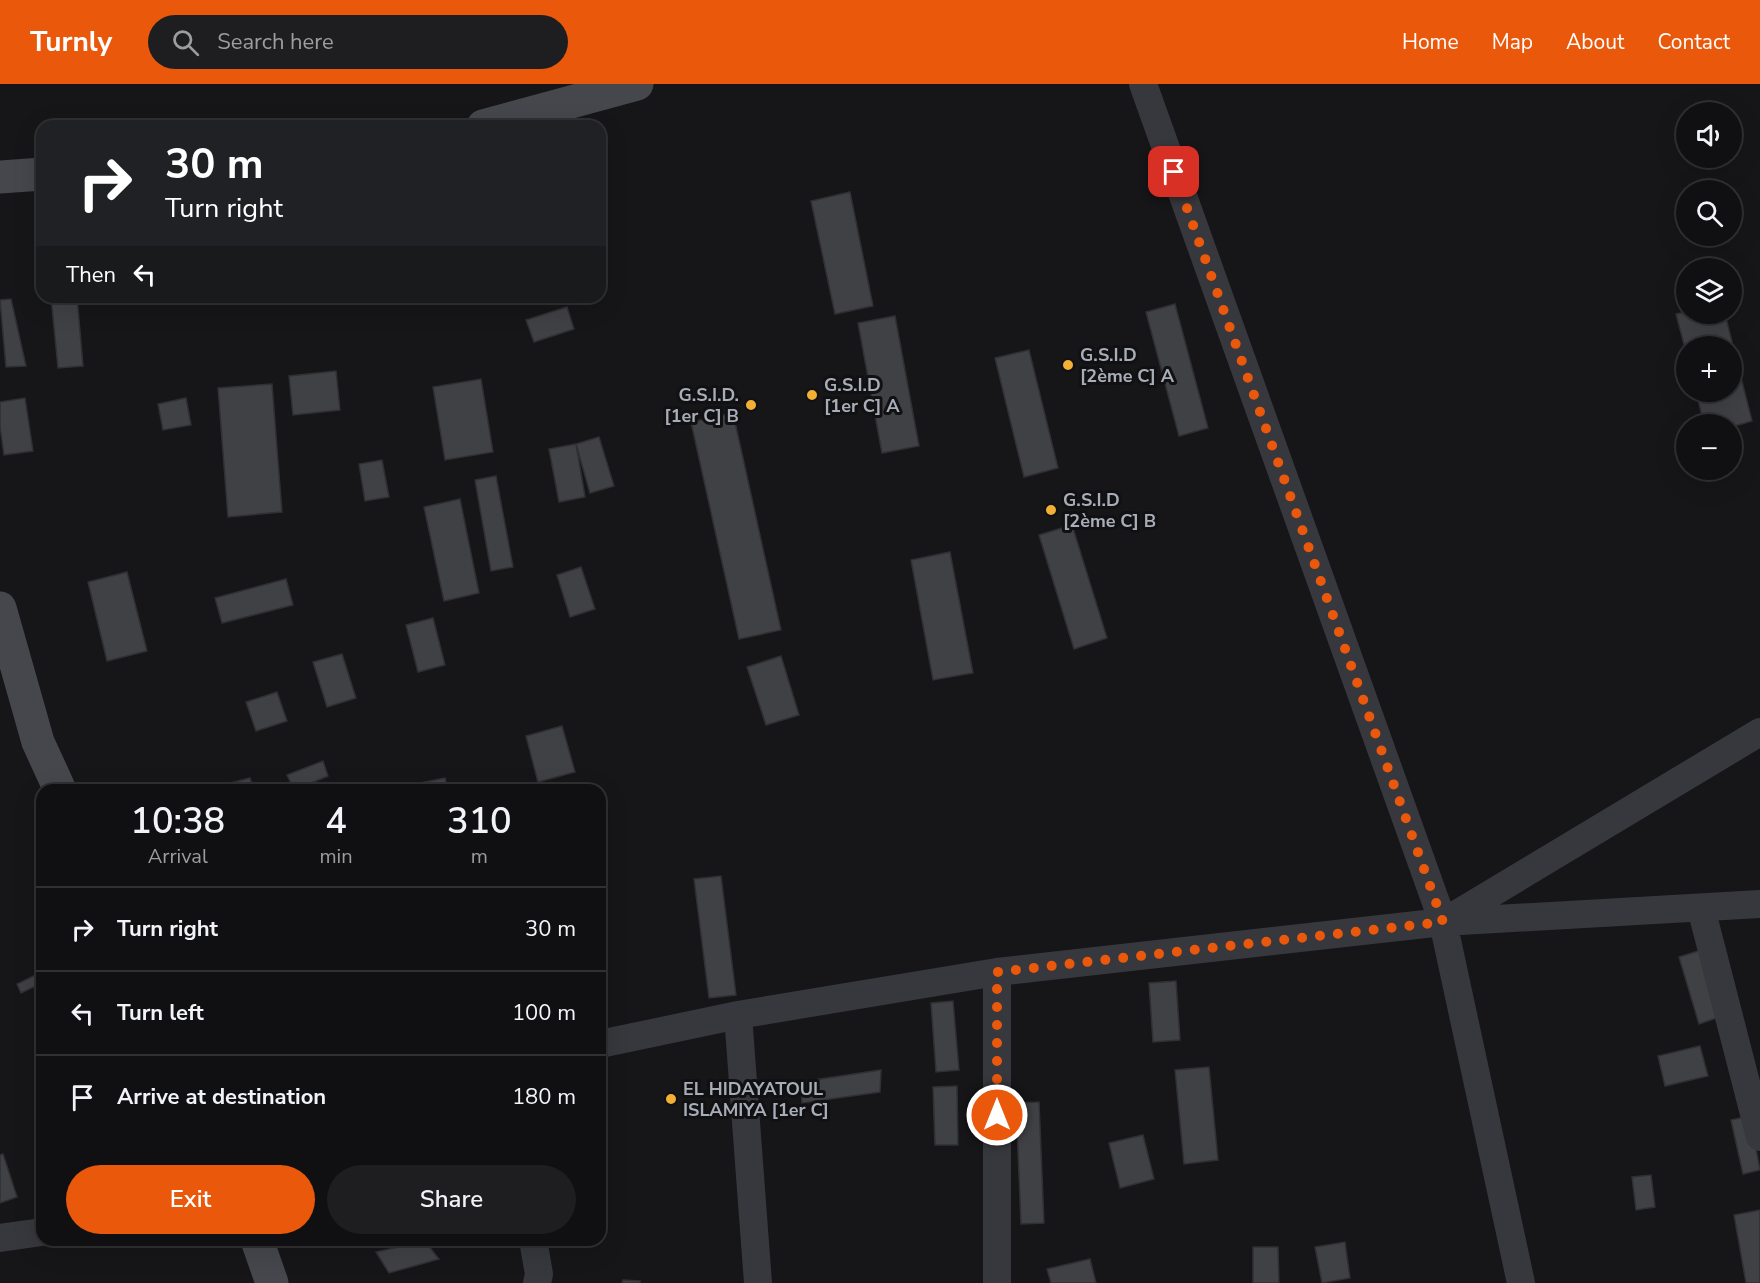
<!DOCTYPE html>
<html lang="en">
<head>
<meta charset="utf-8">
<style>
  body { margin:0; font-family:"Nunito Sans",sans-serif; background:#1e1e20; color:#f1f3f6; height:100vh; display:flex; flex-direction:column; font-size:22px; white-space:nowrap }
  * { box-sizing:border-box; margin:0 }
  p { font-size:20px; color:#9c9d9f }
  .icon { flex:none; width:33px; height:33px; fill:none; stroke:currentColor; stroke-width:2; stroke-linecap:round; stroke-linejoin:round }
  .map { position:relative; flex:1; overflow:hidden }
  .sheet { position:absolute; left:36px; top:700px; width:570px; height:462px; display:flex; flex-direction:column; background:#101012; border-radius:18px; box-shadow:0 6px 24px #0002,0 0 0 2px #303032 }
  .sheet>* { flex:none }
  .guide { position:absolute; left:36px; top:36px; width:570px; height:183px; border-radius:18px; box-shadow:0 6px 24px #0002,0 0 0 2px #303032; background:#202124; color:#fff; overflow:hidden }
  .controls { position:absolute; left:1676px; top:18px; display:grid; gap:12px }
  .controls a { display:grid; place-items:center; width:66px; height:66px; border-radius:50%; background:#101012; box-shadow:0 6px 24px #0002,0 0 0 2px #303032; font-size:30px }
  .pin { position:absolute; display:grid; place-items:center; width:51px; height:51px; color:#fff; margin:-26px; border-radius:12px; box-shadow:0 3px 9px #0006 }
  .me { position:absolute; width:66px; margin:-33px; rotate:0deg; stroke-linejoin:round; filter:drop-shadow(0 0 4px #0008) }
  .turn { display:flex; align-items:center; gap:21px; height:126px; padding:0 30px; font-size:27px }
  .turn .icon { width:78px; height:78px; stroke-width:2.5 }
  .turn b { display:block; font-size:42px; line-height:51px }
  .then { display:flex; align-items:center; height:57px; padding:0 30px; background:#0003; gap:12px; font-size:22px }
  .eta { display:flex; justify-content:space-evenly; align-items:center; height:102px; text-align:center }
  .eta b { font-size:36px; font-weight:600; line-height:42px }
  .primary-button { display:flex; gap:12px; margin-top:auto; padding:12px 30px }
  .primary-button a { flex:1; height:69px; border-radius:36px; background:#ea580c; color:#fff; font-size:24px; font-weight:600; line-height:69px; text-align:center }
  .primary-button a+a { background:#1e1e20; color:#f1f3f6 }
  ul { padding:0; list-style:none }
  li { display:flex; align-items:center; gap:18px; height:84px; padding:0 30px; border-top:2px solid #303032 }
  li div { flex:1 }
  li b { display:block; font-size:22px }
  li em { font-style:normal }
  header { display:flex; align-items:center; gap:36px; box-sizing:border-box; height:84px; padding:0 30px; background:#ea580c; color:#fff }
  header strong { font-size:28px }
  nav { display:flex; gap:33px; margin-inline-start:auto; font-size:21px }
  .search { width:420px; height:54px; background:#1e1e20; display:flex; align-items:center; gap:15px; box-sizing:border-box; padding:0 21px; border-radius:33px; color:#9c9d9f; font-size:22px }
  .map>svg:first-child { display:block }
</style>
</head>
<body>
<header>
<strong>Turnly</strong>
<div class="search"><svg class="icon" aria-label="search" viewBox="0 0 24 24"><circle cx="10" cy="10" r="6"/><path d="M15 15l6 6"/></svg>Search here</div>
<nav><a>Home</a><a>Map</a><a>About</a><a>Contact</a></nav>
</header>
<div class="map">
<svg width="1760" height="1199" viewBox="0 0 1760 1199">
  <rect width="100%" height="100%" fill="#161618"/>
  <path fill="#404145" stroke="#303034" stroke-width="1.5" d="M850 108 873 222 835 230 811 117Z
    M51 213H77L83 282 58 284Z
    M11 215 26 282 6 283 0 216Z
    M1175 220 1208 344 1179 352 1146 228Z
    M567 223 574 245 534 258 526 236Z
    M1686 228V230H1725L1752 337 1731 343V340H1704L1696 308H1731V262H1686V268L1676 230Z
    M895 232 919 362 882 369 858 239Z
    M1029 266 1058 384 1024 393 995 274Z
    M336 287 340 326 293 331 289 292Z
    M481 295 493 368 445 376 433 303Z
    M272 300 282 428 228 433 218 304Z
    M25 314 33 367 4 371 0 342V318Z
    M186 314 191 341 163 346 158 320Z
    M733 329 781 546 739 555 691 338Z
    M599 353 614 402 590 409 576 360Z
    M576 360 585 413 559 418 549 365Z
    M382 376 389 413 365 417 359 380Z
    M496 392 513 483 491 487 475 396Z
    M460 415 479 509 444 517 424 423Z
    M1072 441 1107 554 1074 565 1039 451Z
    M950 468 973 589 933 596 911 476Z
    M581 483 595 525 570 533 557 491Z
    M127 488 147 567 107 577 88 498Z
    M286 495 293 521 222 539 215 514Z
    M433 534 445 581 418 588 406 541Z
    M342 570 356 614 327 623 313 578Z
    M781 572 799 631 766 641 747 583Z
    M277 608 287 637 256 647 246 618Z
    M562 642 575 688 538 698 526 652Z
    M323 677 328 692 294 706 287 691Z
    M250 694 254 706H232L230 699Z
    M445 694 448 706H405L404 702Z
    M721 792 736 911 709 914 694 795Z
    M1708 864 1728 930 1699 940 1679 873Z
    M42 888V899L21 909 17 900Z
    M1176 897 1180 956 1153 958 1149 899Z
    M953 917 959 986 936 988 931 919Z
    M1700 962 1708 992 1665 1002 1658 972Z
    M1209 983 1218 1076 1184 1080 1175 986Z
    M881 986 880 1008 802 1019 801 998Z
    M957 1002 958 1061H935L933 1003Z
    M1039 1018 1044 1139 1021 1140 1016 1019Z
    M1750 1032 1760 1086 1743 1090 1731 1036Z
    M1143 1051 1154 1095 1120 1104 1109 1059Z
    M3 1070 17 1113 0 1119V1071Z
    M1651 1091 1655 1123 1636 1126 1632 1093Z
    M1760 1126V1199H1746L1734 1131Z
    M425 1157 439 1175 389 1189 376 1168Z
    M1345 1158 1350 1194 1322 1199 1315 1163Z
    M1253 1163H1278L1279 1199H1253Z
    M1090 1175 1096 1199H1051L1047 1185Z
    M623 1196 640 1197V1199H622Z"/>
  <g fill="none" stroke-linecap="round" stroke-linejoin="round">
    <path stroke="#37383d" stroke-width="28" d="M1143 0 1443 838 1521 1199
      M1701 824 1760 1053
      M1447 836 1760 648
      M997 888V1199
      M738 931 758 1199
      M600 960 738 931 997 888 1443 838 1760 820
      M0 1154 42 1148
      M533 1156 539 1190 537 1199"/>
    <path stroke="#45474d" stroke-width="33" d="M483 42 637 0
      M0 93 42 90
      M0 524 38 658 60 706
      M257 1156 272 1199"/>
  </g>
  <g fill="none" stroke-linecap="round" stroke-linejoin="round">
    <path stroke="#ea580c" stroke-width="10" stroke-dasharray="0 18" d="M997 1031V888L1443 838 1174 88"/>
  </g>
  <g fill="#f2b134" stroke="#111113" stroke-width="2">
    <circle cx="1068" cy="281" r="6"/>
    <circle cx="812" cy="311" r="6"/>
    <circle cx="751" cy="321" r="6"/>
    <circle cx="1051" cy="426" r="6"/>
    <circle cx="671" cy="1015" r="6"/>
  </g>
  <g text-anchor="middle" stroke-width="6" stroke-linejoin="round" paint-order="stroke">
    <g font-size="18" font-weight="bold" fill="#a8adb8" stroke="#111113" text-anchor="start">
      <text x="1080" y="277">G.S.I.D<tspan x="1080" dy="21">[2ème C] A</tspan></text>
      <text x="824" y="307">G.S.I.D<tspan x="824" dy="21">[1er C] A</tspan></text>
      <text x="739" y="317" text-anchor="end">G.S.I.D.<tspan x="739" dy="21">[1er C] B</tspan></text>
      <text x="1063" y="422">G.S.I.D<tspan x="1063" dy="21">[2ème C] B</tspan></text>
      <text x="683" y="1011">EL HIDAYATOUL<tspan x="683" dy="21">ISLAMIYA [1er C]</tspan></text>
    </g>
  </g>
</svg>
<div class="controls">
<a><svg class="icon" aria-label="sound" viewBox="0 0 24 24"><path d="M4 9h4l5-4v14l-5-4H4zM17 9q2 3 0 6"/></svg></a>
<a><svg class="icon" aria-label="search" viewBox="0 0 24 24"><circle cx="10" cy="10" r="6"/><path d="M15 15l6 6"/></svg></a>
<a><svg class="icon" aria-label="layers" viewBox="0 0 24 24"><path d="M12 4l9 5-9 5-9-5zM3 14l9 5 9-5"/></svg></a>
<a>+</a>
<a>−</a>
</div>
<div class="pin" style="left:1174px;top:88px;background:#d93025"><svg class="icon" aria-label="arrive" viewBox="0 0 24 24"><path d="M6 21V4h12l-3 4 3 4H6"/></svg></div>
<svg class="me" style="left:997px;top:1031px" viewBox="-20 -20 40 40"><circle r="17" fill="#ea580c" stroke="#fff" stroke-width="3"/><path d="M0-11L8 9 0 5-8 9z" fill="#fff"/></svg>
<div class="guide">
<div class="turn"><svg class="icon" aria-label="right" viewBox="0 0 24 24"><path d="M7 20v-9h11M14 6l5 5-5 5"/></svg><div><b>30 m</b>Turn right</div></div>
<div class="then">Then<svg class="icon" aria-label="left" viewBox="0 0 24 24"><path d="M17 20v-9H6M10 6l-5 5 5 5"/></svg></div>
</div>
<section class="sheet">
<div class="eta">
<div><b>10:38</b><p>Arrival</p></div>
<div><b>4</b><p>min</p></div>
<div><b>310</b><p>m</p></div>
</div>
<ul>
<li><svg class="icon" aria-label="right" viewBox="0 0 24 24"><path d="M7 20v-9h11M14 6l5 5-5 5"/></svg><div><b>Turn right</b></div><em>30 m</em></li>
<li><svg class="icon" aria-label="left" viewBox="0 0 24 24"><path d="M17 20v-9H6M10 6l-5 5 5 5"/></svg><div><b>Turn left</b></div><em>100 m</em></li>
<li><svg class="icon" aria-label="arrive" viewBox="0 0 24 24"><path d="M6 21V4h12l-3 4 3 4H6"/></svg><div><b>Arrive at destination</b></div><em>180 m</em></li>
</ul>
<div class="primary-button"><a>Exit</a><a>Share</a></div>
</section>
</div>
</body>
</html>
